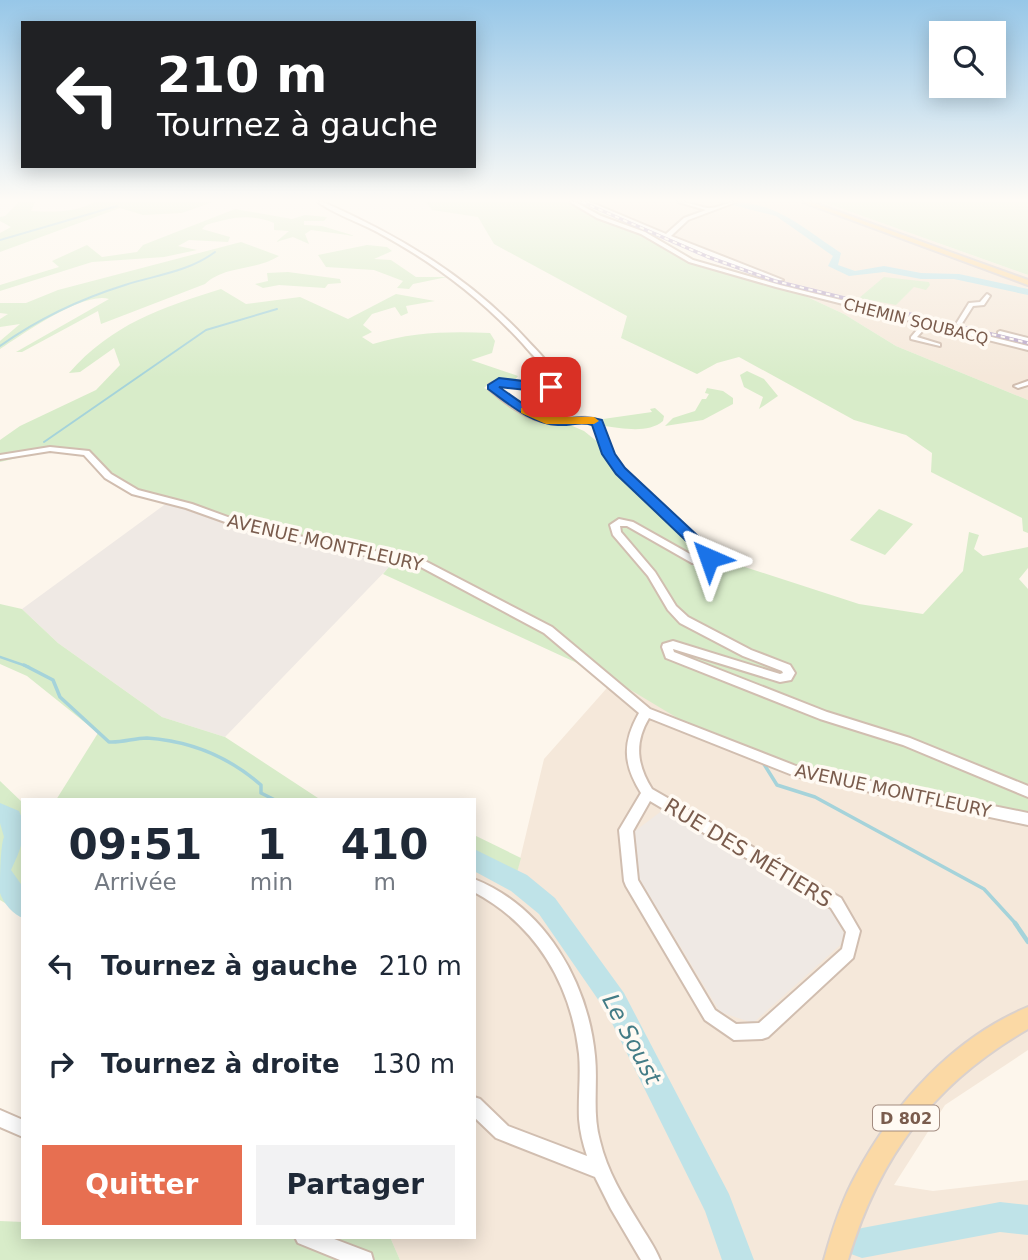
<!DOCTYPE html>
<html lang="fr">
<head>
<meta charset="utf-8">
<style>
  body { margin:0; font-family:"DejaVu Sans",sans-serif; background:#f2f2f3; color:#1f2937; height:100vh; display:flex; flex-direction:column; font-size:26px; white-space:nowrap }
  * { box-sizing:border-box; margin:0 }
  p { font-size:23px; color:#747a83 }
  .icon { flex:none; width:38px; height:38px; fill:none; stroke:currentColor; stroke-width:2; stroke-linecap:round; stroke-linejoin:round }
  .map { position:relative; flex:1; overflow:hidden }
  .sheet { position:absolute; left:21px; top:798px; width:455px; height:441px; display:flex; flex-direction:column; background:#fff; border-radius:0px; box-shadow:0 4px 18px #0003 }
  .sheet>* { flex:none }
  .top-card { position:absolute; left:21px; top:21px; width:455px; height:147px; border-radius:0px; box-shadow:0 4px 18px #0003; background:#202124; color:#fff; overflow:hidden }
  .tools { position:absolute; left:929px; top:21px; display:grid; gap:14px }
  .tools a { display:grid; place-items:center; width:77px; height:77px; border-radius:0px; background:#fff; box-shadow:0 4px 18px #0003; font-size:35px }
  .pin { position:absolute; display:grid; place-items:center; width:60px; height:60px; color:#fff; margin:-30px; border-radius:14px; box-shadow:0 4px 10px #0006 }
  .me { position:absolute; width:77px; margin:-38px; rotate:317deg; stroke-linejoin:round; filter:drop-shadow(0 0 5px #0008) }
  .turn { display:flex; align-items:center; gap:24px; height:147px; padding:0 21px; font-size:32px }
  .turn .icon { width:91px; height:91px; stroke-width:2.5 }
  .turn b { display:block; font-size:49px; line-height:60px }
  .eta { display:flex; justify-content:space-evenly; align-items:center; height:119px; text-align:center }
  .eta b { font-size:42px; font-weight:700; line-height:49px }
  .primary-button { display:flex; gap:14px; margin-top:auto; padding:14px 21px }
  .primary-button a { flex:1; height:80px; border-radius:0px; background:#e76f51; color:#fff; font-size:28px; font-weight:700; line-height:80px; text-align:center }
  .primary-button a+a { background:#f2f2f3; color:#1f2937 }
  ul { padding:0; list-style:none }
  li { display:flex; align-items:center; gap:21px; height:98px; padding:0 21px }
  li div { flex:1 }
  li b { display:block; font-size:26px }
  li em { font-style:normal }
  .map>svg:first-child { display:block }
</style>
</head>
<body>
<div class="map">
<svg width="1028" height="1260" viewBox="0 0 1028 1260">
  <rect width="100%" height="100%" fill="#fdf6ec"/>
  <path fill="#f5e8da" d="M585 202H823L1028 275V342L832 296 762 275Z
    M803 291 1028 346V400L896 346 844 314 801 294Z
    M614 680 654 701 1000 810 1028 812V1050L945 1105 894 1185 933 1191 1028 1180V1260H400L390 1237H474V872L515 880 544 759Z"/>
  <path fill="#efe9e4" d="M171 500 395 561 225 737 162 717 58 643 22 609Z
    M663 810 830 907 847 939 753 1023 720 1012 637 875 635 831Z"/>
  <path fill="#d8ecc9" d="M19 202H35L31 211C53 212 74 213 94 202H213L182 213 143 215 120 208 0 252V233L11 227 0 221V217L5 216Z
    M426 202H577L665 242 687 261 801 294 844 314 896 346 1028 400V533L1023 531 1022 518 931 472 932 453 906 435 854 420 739 357 717 363 697 374 621 338 627 316 494 244 478 217 432 210Z
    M823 202H1028V275Z
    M235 209 292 219 305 215 327 217 324 221H304V225L322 226 355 236 311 230 305 234 309 244 293 237 276 242 289 231 274 230V223C250 213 230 218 206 225L202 229 230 237 228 242 189 240 178 246 197 250 164 257 92 262 0 291V285L59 267 52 261 87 245 102 257 137 252 143 245Z
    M241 242 279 256C256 271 225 265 205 284L101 324 98 311 22 352H16L109 299C84 291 23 334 0 349V341L20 324 0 327V319L8 314 0 313V303H26L58 290Z
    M367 245 387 247 392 251 374 259 391 260 416 277H447L413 284 409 289 397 288 403 281 374 270 326 267 318 255Z
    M288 272 340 279 341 283 328 284 325 288 279 285 263 288 255 284 268 281 267 273Z
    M884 277 929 282 930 285 926 290 914 287 896 305 859 298Z
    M221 289 246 304 300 297 348 319 396 294 435 301 406 306 408 313 401 316 395 307 372 314 363 325 372 332 362 337 373 344C411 332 451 331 490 333L495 341 492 353 471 360 518 376 514 381 491 382 484 388 584 431 599 443 624 479 711 556 859 604 923 614 963 571 969 532 979 535 974 549 983 556 1028 547V568L1019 579 1028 589V812L1000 810 793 768 714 740 614 680 383 574 394 561 255 527 129 488 91 454 59 448 0 462V440L20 426 96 390 120 365 114 348 80 372 69 373C112 324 161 308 221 289Z
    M747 371 764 379 778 396 759 409 763 397 744 387 740 375Z
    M707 388 723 391 733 398V404L703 420 665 426 673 418 695 411 702 399H706L709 394 705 393Z
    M655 408 664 416 663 421C648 434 621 428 605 426L603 419 652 412 650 409Z
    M879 509 913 524 885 555 850 540Z
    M0 604 22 609 58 643 162 717 225 737 321 800H56L98 733 27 676 0 664Z
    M0 781 23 803V914L0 900Z
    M474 835 521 858 515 880 474 872Z
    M0 1221 23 1222V1237H390L400 1260H0Z"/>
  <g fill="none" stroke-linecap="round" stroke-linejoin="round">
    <path stroke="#a5d3da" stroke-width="2" d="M0 240 117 206
      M0 346C38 319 80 299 125 285 156 275 188 272 215 252
      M44 442 206 330 277 309"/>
    <path stroke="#a5d3da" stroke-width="2.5" d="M0 657 29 667"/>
    <path stroke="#a5d3da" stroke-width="3.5" d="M24 665 53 680 60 697 109 742C122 743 134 738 147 738 190 741 229 757 261 785V793L275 800
      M762 761 777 785 815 797 984 889 1017 925"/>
    <path stroke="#a5d3da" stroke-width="4.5" d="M1015 923 1028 942"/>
    <path fill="#bfe3e8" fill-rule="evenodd" d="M721 202C773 198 801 227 841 253L838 265 855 271 884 266 921 273 959 274 1028 289V295L954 279H921L884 272 849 276 828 266 833 256 776 216Z
      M0 803 19 811C29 832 20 851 11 870L23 887V918C14 915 3 903 0 893 0 883 0 846 4 837L0 823Z
      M474 849 527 875 555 898 624 993 729 1194 754 1260H722L705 1211 606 1011 539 914 511 891 474 871Z
      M1000 1202 1028 1205V1235L1000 1232 862 1258 851 1254 847 1243 851 1232 862 1228Z"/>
    <defs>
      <path id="minor" d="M318 202H323C400 236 470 278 527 340 539 353 553 366 560 383L543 390 500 384 496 387C513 403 537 420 561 420 575 419 586 415 600 421L612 454 623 469 713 553 709 563H692L627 526H620L621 532 655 572 676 606 688 617 751 650 790 665 795 673 791 680 780 682 673 649 674 652 827 712 910 738 1028 786V797L903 745 820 719 666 658 662 647 663 644 673 641 780 674 783 673 782 671 743 656 680 623 668 610 648 576 613 535 610 525 619 519 633 522 697 558H702L703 554 617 473 604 454 594 424C582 420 572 424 560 424 533 424 508 406 489 389V385C507 373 530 390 552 382 546 367 533 356 523 344 481 298 433 262 379 233 361 223 332 213 318 202Z
        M570 202H575L601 216 645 232 693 260 780 285 1028 346V350L928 325 917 337 940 344V346L911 339V337L922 324 776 287 689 262 641 234 597 218Z
        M585 202H590L666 234 684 218 706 210 678 202C688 202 697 206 707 208 717 209 726 202 736 202L688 220 671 236 783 280 778 281 717 259Z
        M987 294 990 296 984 305 973 306 961 325H957L956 324 969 303 980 302Z
        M1000 331 1028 338V342L998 334V332Z
        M1028 381V385L1018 388 1014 386Z
        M50 447 89 451 111 474 138 490 192 504 258 528 425 561 552 627 650 709 796 766 1028 813V825L795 776 649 718C634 743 637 765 652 789L841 898 860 931 853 958 768 1037 762 1039 734 1040 705 1020 626 886 624 881 619 830 641 793C623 764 622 743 639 713L544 633 419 566 256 533 186 508 132 494 105 478 84 455 50 451 0 459V455ZM650 801 831 908 846 932 842 949 759 1023 736 1024 715 1010 638 880 633 831Z
        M474 879C545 907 588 982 595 1056 598 1084 592 1113 600 1141 607 1171 623 1197 639 1223 646 1235 655 1247 660 1260H641L611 1209 595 1177 496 1138 474 1117V1097L480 1099 508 1126 587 1156C583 1144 580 1132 579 1119 578 1097 581 1075 579 1054 571 984 536 925 474 892Z
        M0 1110 23 1120V1137L0 1127Z
        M295 1237H329L371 1253 373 1260H340L298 1243Z"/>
      <path id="major" d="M803 202H811L1028 280V285Z
        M1028 1007V1029C934 1083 879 1156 848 1260H824C832 1231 841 1202 856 1175 893 1105 953 1038 1028 1007Z"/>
    </defs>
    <use href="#minor" stroke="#d1beb0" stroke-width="4"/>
    <use href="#major" stroke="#dad1cd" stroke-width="4"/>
    <use href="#minor" fill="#fff" fill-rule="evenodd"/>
    <use href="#major" fill="#fbd9a5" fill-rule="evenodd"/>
    <defs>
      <path id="rail" d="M582 202 708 257 775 281 1028 343"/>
    </defs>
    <use href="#rail" stroke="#b9a8c9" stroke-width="3.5"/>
    <use href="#rail" stroke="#fffaf3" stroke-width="2" stroke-dasharray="4.5" stroke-linecap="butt"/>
  </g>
  <linearGradient id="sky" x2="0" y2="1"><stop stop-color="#97c7e8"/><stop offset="0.53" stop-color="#fefbf6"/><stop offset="1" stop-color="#fefbf6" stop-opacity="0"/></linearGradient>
  <rect width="1028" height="378" fill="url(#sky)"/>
  <path fill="#1a73e8" stroke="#114b97" stroke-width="2" d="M499 378 555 385V389L536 391 499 387C517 399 536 416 558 418 574 419 585 415 602 420L615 454 625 468 713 550 716 558 714 562H704L701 555 616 474 602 454 592 425C580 421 571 426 558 425 531 424 509 404 488 389V385Z"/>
  <path fill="#f59e0b" d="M521 408H529L548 417H594L599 421 594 424H546L521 413Z"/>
  <g text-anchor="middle" stroke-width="7" stroke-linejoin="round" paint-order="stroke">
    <g font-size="16" fill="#7a5c4d" stroke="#fffaf3">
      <text transform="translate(916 321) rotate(14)" y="6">CHEMIN SOUBACQ</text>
    </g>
    <rect fill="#fffaf3" stroke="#a28b7f" stroke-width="2" x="873" y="1105.5" width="66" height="25" rx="5"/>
    <g font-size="16" font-weight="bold" fill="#7a5c4d">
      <text x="906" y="1124">D 802</text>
    </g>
    <g font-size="18" fill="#7a5c4d" stroke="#fffaf3">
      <text transform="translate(325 543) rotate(13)" y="6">AVENUE MONTFLEURY</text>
      <text transform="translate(893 791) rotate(12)" y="6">AVENUE MONTFLEURY</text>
    </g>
    <g font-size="21" fill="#7a5c4d" stroke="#fffaf3">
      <text transform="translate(748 853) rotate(31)" y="7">RUE DES MÉTIERS</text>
    </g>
    <g font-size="23" font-style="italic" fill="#437c86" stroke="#fffaf3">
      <text transform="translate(632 1039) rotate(62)" y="8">Le Soust</text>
    </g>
  </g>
</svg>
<div class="tools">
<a><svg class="icon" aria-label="search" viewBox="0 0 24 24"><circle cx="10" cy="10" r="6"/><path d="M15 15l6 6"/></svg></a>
</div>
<div class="pin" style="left:551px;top:387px;background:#d93025"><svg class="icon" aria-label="arrive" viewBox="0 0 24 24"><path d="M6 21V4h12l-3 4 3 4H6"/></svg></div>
<svg class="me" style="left:709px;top:558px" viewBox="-20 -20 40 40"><path d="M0-17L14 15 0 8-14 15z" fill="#1a73e8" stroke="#fff" stroke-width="4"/></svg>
<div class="top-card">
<div class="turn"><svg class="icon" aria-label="left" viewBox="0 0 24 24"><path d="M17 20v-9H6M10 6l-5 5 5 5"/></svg><div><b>210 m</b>Tournez à gauche</div></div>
</div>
<section class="sheet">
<div class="eta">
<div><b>09:51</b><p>Arrivée</p></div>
<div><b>1</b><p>min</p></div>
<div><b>410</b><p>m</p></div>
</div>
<ul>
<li><svg class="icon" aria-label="left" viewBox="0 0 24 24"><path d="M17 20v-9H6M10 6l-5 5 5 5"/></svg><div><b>Tournez à gauche</b></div><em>210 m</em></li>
<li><svg class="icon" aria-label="right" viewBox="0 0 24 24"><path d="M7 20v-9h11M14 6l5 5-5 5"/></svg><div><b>Tournez à droite</b></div><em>130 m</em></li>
</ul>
<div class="primary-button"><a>Quitter</a><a>Partager</a></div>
</section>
</div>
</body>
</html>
